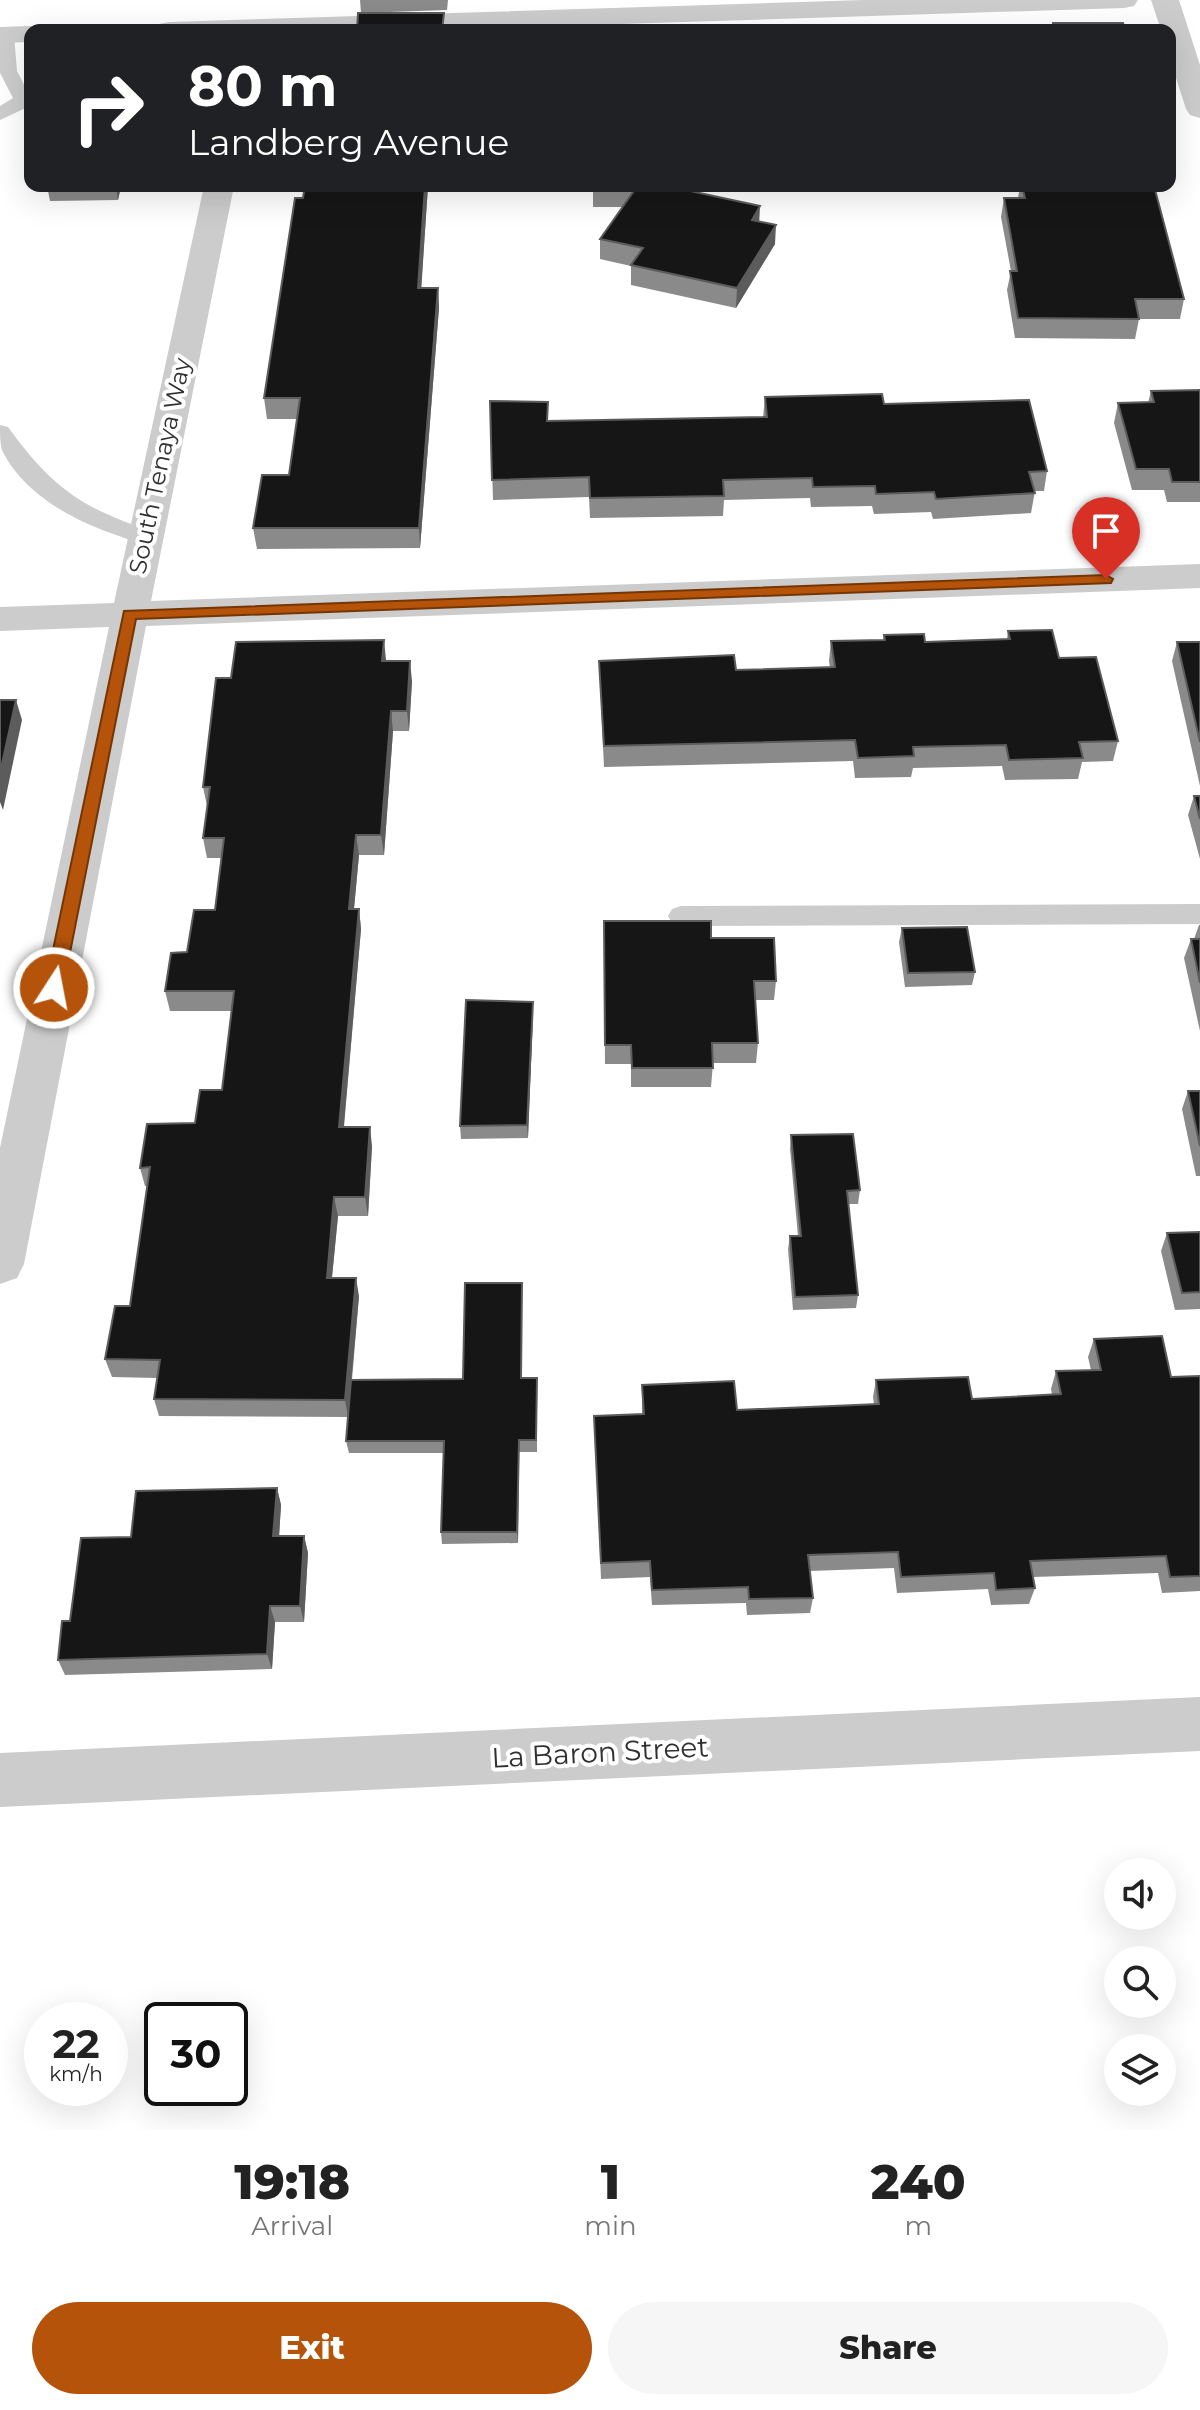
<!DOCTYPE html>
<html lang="en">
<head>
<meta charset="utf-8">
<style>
  body { margin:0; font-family:Montserrat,sans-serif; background:#f6f6f6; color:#222; height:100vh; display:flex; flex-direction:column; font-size:30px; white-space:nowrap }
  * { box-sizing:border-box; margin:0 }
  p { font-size:26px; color:#767676 }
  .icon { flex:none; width:44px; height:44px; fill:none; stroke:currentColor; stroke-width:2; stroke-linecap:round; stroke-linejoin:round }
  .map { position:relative; height:2130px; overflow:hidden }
  .drawer { display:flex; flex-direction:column; background:#fff; flex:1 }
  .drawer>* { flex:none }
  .hud { position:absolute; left:24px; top:24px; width:1152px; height:168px; border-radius:16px; box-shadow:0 8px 32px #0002; background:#202124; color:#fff; overflow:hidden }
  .tools { position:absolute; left:1104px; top:1858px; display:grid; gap:16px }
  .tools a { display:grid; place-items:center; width:72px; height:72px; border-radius:50%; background:#fff; box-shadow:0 8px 32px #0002; font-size:40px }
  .speed { position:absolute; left:24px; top:2002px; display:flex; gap:16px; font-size:40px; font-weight:700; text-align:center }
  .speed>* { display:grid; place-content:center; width:104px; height:104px; border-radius:50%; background:#fff; box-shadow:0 8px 32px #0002; line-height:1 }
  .speed small { font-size:20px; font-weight:400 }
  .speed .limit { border:4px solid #111; border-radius:12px; background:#fff; color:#111 }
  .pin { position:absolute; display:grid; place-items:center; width:68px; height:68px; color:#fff; margin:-82px -34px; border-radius:50% 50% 50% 0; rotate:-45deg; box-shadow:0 0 8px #0007 }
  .pin .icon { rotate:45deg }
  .me { position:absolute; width:88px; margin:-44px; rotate:11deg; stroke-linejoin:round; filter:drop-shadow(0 0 6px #0008) }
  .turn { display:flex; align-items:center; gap:28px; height:168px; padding:0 32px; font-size:36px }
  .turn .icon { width:104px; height:104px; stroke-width:2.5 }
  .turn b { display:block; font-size:56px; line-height:68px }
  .eta { display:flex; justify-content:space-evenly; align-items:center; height:136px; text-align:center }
  .eta b { font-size:48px; font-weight:800; line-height:56px }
  .button { display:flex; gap:16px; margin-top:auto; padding:16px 32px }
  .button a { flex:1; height:92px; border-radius:48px; background:#b45309; color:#fff; font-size:32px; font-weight:800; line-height:92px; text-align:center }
  .button a+a { background:#f6f6f6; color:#222 }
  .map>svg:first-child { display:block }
</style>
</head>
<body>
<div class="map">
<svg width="1200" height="2130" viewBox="0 0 1200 2130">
  <rect width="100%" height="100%" fill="#fff"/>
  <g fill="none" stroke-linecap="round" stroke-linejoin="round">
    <path fill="#ccc" fill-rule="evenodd" d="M5 30 14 35 17 71 30 96V106L0 120V106L13 98 0 73V31Z
      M0 425 8 427C53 489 82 508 154 532L157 537 154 542C142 545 130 540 119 536 74 521 23 494 2 450 0 443 0 433 0 425Z
      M1200 904V924L681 926 672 923 668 916 672 909 681 906Z"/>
    <path fill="#ccc" fill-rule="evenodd" d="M863 0H1138L1134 6 1124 8 432 30H155L159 24 169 22Z
      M1151 0H1179L1200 65V118L1190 115 1186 109 1170 59V30H1161Z
      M30 26 41 30H30V42L0 43V27Z
      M204 186H234L151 601 1200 564V588L146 626 24 1264 17 1278 0 1284V1148L109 627 0 631V607L114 603Z
      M1200 1697V1751L0 1807V1753Z"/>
  </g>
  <path fill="#8a8a8a" d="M360 0H448L447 10 361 13Z
    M47 186H121L118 200 50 201Z
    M305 186H428L421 288H438L439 308 420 548 257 549 253 528 289 475 297 419H267L264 398Z
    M667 186 759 221 775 244 736 308 631 285V266L600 259V239L622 207H593V187Z
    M1020 186H1154L1184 299 1180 319H1139L1135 339 1015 338 1007 290 1011 271 1001 217 1004 198H1018Z
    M1200 390V502H1167L1164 490H1132L1114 423 1118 403H1148L1151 391Z
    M765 397 884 404 1047 471 1044 491H1035L1031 513 933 519 931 512 874 514 872 506 811 507 810 498 724 500 723 516 590 518 589 497 493 500 490 401 549 421 763 418Z
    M1008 631 1059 658 1118 741 1113 761 1082 762 1078 779 1005 780 1002 766 913 768 911 777 855 778 853 761 604 767 599 661 736 670 830 668 829 661 831 641 883 640 884 635 925 642 1007 639Z
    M1177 642H1200V786L1172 661Z
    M386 661 412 681 409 731H393L384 855H359L354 909H359L361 929 344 1127 372 1146 368 1216H338L332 1278 359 1296 352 1380 463 1379 522 1296V1378L537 1390V1452H519L518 1543 442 1544 441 1532 444 1453H349L346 1441 348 1417 159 1416 154 1399 157 1378 112 1377 105 1359 130 1306 147 1186H145L140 1168 195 1123 222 1090 232 1011H170L165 991 187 952 215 910 221 858H207L203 838 207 806 203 787 231 678Z
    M1194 796H1200V859L1188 815Z
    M604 921 711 938 776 981 774 1000H755L758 1043 756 1063H713L711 1087H631V1064H605Z
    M1199 925H1200V1031L1184 958 1191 939H1194Z
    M902 928 975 972 972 985 905 987 899 942Z
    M533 1015 528 1138 461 1139 460 1126Z
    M1188 1091H1200V1176H1196L1182 1109Z
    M791 1135 860 1190 858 1204H848L858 1295 856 1308 793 1310 788 1249 790 1236H798L790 1149Z
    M1200 1232V1309L1175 1310 1161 1251 1167 1233Z
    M1094 1339 1171 1377 1200 1376V1591L1162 1593 1158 1573 1033 1577 1035 1588 1029 1604 991 1605 988 1589 897 1593 894 1568 810 1571 813 1598 810 1613 747 1615 746 1603 652 1605 650 1577 601 1579 594 1416 642 1414V1385L737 1410 874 1404 873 1397 876 1380 972 1399 1052 1395 1051 1389 1056 1371 1091 1370 1088 1357Z
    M277 1488 281 1505 279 1536H304L308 1553 304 1622H275L272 1669 65 1675 58 1660 70 1621 131 1537Z"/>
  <path fill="#5c5c5c" d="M116 186H121L118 200Z
    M425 186H428L420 308 418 288Z
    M760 206 759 226 752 220Z
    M776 225 775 244 736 308 737 288Z
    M438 288 439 308 420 548 419 528Z
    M384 640 386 660 384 682 382 661Z
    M410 661 412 681 409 731 407 711Z
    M16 700 22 720 3 810 0 802V773Z
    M391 711 393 731 384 855 381 835Z
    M356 835 359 855 352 929 349 909Z
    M359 909 361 929 342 1146 339 1127Z
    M533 1002V1015L528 1138 527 1125Z
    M370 1127 372 1146 368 1216 365 1197Z
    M334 1197 338 1216 330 1296 327 1278Z
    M356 1278 359 1296 348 1417 345 1400Z
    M519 1440V1452L518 1543 517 1532Z
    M277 1488 281 1505 278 1553 273 1536Z
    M304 1536 308 1553 304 1622 300 1606Z
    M270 1606 275 1622 272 1669 267 1654Z"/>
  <path fill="#161616" stroke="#5c5c5c" stroke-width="2" d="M358 13H444L442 30H357Z
    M1053 23H1123L1125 30H1054Z
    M47 186H116L47 187Z
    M305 186H425L418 288H438L419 528H253L262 475H289L300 398H264L295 198H303Z
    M593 186H667L760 206 752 220 776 225 737 288 631 265 643 248 600 239 636 188 593 187Z
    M1022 186H1154L1184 299H1135L1139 319 1018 318 1010 271H1017L1004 198H1025Z
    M1200 390V482H1172L1169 469H1136L1118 403 1154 402 1151 391Z
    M882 394 884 404 1029 400 1047 471 1029 472 1035 493 936 499 934 492 876 494 875 486 813 487 812 478 723 480 724 496 590 498 589 477 492 480 490 401 548 402 547 421 767 417 765 397Z
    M1052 630 1059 658 1096 657 1118 741 1079 742 1083 758 1009 760 1006 745 913 747 914 756 858 758 855 740 604 746 599 661 734 655 736 670 835 667 831 641 885 640 884 635 924 634 925 642 1010 639 1008 631Z
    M384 640 382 661H410L407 711H391L381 835H356L349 909H359L339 1127H370L365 1197H334L327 1278H356L345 1400 154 1399 160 1360 105 1359 115 1306H130L150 1167 140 1168 147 1124 195 1123 200 1090H222L234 991H165L171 953 187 952 194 910H215L224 838H203L210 787H203L216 678H231L236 642Z
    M1177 642H1200V742Z
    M0 700H16L0 773Z
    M1194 796H1200V819Z
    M604 921H711V938H774L776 981H754L758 1043H712L713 1068H632L631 1045H605Z
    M967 927 975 972 908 973 902 928Z
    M1191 939H1200V983Z
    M466 1000 533 1002 527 1125 460 1126Z
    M1188 1091H1200V1146Z
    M853 1134 860 1190 847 1191 858 1295 795 1297 790 1236H801L791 1135Z
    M1200 1232V1292L1182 1293 1167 1233Z
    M465 1283H522L521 1378H537L536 1440H519L517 1532H441L444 1441H346L351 1380 463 1379Z
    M1162 1336 1171 1377 1200 1376V1576L1170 1577 1166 1556 1030 1561 1035 1588 996 1590 994 1573 901 1577 898 1552 808 1555 813 1598 749 1599 748 1587 652 1590 650 1561 601 1563 594 1416 644 1414 642 1385 734 1381 737 1410 879 1404 876 1380 968 1377 972 1399 1061 1394 1056 1371 1101 1370 1094 1339Z
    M277 1488 273 1536H304L300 1606H270L267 1654 58 1660 62 1621H70L81 1538 131 1537 136 1491Z"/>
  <path fill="#b45309" stroke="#753606" stroke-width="2" d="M1106 575 1113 579 1111 583 136 619 63 988 54 995 45 988 124 611Z"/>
  <g text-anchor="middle" stroke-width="8" stroke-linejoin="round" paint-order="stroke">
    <g font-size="24" fill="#2f2f2f" stroke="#fff">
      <text transform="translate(160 466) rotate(-78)" y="8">South Tenaya Way</text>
    </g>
    <g font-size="28" fill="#2f2f2f" stroke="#fff">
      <text transform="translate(600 1752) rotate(-3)" y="10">La Baron Street</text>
    </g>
  </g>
</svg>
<div class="tools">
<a><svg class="icon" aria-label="sound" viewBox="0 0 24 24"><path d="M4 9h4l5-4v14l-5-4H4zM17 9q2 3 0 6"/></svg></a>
<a><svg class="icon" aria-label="search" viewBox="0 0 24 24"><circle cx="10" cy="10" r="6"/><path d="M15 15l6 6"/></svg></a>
<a><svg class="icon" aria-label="layers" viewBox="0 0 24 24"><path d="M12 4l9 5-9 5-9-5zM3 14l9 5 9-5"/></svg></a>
</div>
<div class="speed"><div>22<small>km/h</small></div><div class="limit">30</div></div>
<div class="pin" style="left:1106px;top:579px;background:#d93025"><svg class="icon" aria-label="arrive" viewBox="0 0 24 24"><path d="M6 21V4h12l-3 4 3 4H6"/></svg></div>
<svg class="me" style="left:54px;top:988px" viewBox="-20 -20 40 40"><circle r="17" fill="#b45309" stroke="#fff" stroke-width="3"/><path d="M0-11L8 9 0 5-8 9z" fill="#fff"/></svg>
<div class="hud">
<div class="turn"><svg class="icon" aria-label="right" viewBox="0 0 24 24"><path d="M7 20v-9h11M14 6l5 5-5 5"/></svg><div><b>80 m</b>Landberg Avenue</div></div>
</div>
</div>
<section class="drawer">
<div class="eta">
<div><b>19:18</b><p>Arrival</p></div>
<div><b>1</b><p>min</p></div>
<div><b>240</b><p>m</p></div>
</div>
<div class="button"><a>Exit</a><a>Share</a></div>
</section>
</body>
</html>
